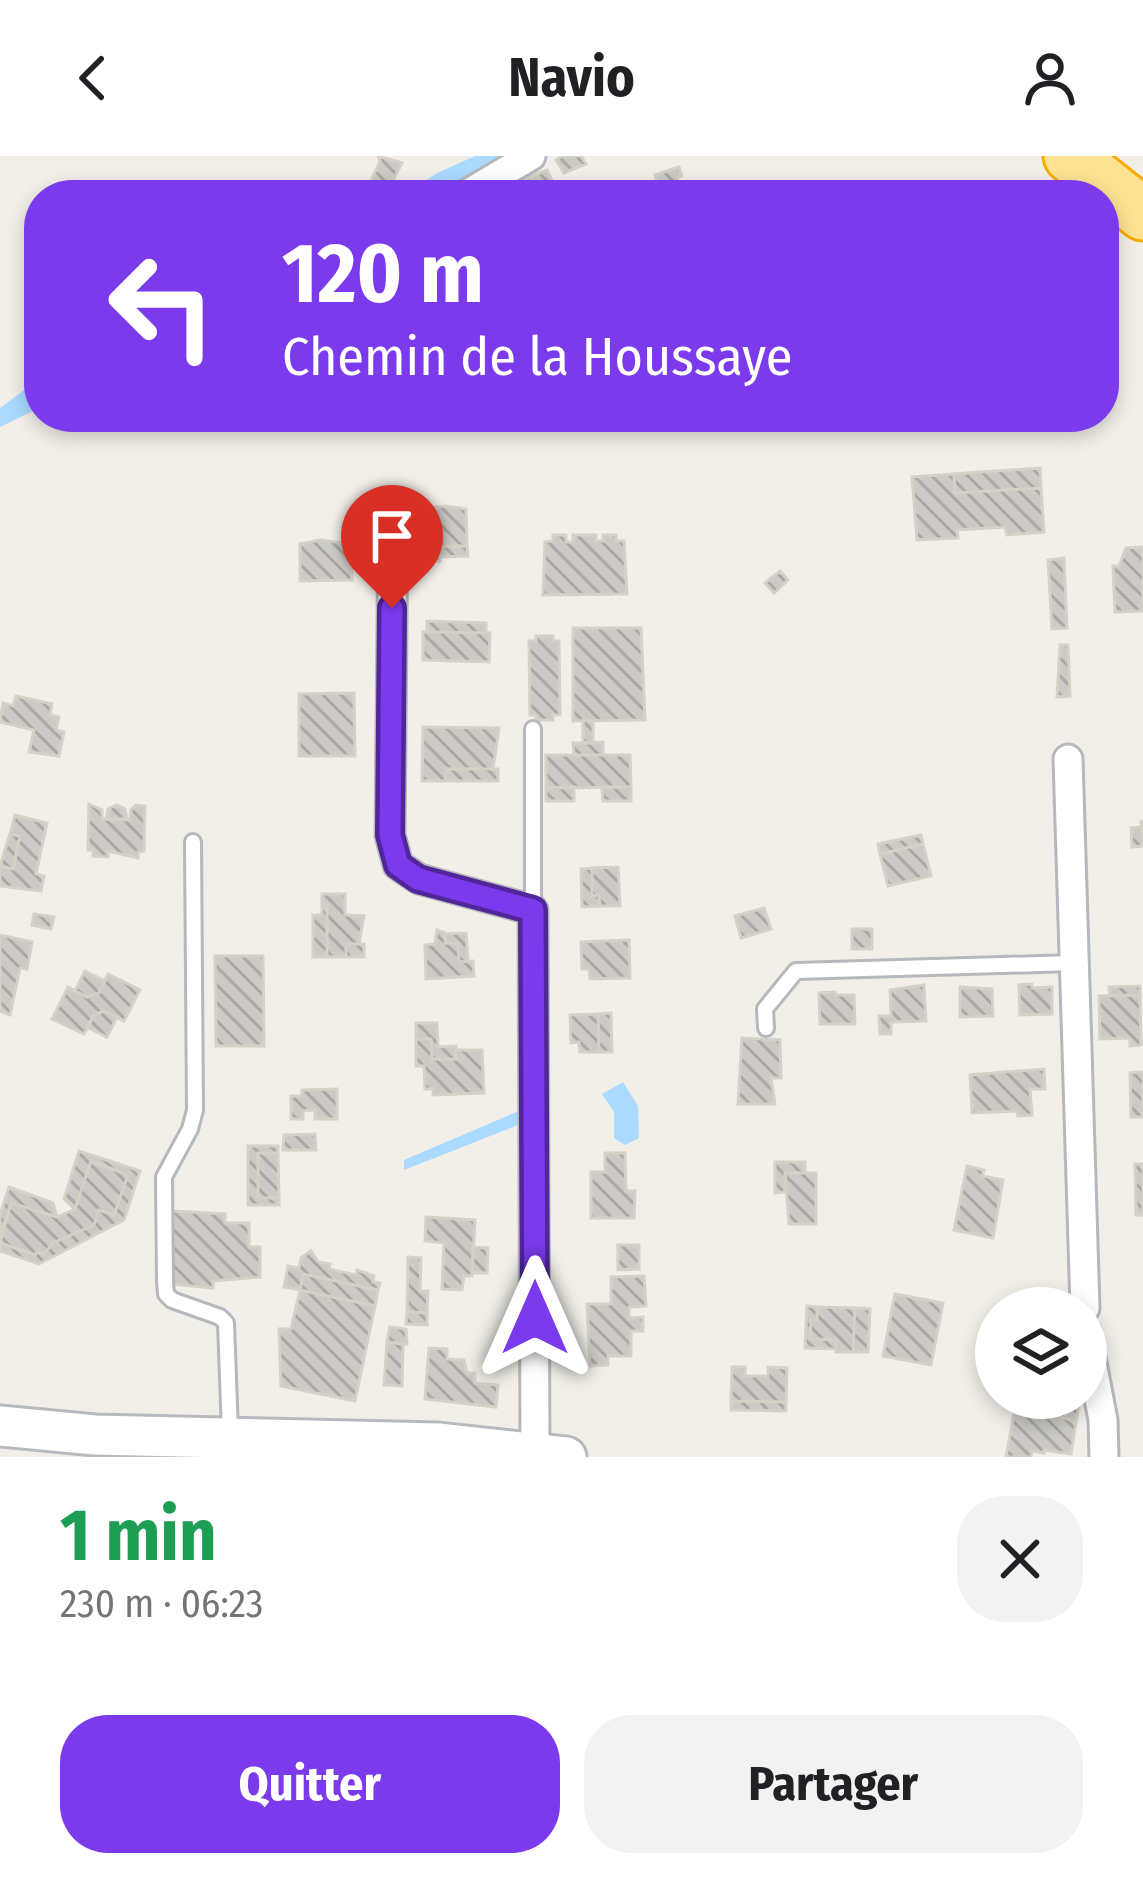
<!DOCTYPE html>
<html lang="fr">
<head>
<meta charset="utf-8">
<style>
  body { margin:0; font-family:"Fira Sans Condensed",sans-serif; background:#f2f2f2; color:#202124; height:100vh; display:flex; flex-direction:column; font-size:45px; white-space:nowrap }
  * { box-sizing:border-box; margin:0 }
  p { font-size:39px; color:#757577 }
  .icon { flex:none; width:66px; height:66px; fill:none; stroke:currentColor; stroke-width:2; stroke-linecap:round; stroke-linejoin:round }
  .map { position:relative; height:1301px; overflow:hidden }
  .panel { display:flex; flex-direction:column; background:#fff; flex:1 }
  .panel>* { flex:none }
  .banner { position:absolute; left:24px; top:24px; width:1095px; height:252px; border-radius:48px; box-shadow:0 6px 18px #0003; background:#7c3aed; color:#fff; overflow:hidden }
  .tools { position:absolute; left:975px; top:1131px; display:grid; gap:24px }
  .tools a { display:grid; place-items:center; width:132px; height:132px; border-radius:50%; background:#fff; box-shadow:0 6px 18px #0003; font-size:60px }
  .pin { position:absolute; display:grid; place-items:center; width:102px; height:102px; color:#fff; margin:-123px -51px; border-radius:50% 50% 50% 0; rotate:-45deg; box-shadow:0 0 12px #0007 }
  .pin .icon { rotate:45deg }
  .me { position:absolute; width:132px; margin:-66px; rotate:0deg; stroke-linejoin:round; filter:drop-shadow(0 0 9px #0008) }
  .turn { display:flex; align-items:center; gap:42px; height:252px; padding:0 60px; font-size:54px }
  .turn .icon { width:156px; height:156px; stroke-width:2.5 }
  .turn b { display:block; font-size:84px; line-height:102px }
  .round { display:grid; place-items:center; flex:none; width:126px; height:126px; border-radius:48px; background:#f2f2f2 }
  .headline { display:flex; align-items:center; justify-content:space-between; height:204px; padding:0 60px }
  h1 { font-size:72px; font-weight:700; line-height:90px; color:#1e9e55 }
  .action { display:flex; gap:24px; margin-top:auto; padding:24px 60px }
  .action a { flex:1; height:138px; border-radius:48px; background:#7c3aed; color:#fff; font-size:48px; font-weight:700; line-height:138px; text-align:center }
  .action a+a { background:#f2f2f2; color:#202124 }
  header { display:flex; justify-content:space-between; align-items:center; height:156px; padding:0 60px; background:#fff; font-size:54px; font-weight:700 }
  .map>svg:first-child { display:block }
</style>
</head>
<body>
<header><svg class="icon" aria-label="back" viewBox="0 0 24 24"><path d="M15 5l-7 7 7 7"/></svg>Navio<svg class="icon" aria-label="person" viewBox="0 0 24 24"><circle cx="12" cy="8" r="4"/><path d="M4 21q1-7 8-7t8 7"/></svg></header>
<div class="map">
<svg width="1143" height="1301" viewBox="0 0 1143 1301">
  <defs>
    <pattern id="building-back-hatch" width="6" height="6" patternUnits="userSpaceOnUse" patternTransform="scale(3)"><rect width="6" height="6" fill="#cccac5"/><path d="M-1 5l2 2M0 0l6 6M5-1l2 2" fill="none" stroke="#a9a8a4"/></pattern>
  </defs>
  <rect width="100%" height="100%" fill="#f1efe8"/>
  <path fill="#aadaff" d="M475 0H519L447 39H404L437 17Z
    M39 223V252L0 271V252Z
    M623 926 638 950 639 982 625 989 614 982V956L602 938Z
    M521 954V968L404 1014V1004Z"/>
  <path fill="url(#building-back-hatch)" stroke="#d6d1c6" stroke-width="3" d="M378 0 402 7 390 30 370 27 380 5Z
    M562 0H581L586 8 564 17 556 4Z
    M679 11 682 20 677 22 679 31 651 39 649 32 658 29 655 19Z
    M547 14 557 35 549 39H500L506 36 504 32Z
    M1040 312 1041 332 955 337 954 318Z
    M954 318 955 337 1041 332 1044 376 1007 379 1005 371 957 374 958 382 917 384 912 321Z
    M446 350 466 353 467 390 415 391 414 354Z
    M553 379H566V386H573V379H596V385H603V379H616V385H624L627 438 543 439 545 386 553 385Z
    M320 384 352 388V424L300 425V388Z
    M425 390H467L468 400 440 401V405L426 406Z
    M1143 391V455L1115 456 1113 410H1119L1126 392Z
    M1064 402 1067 472 1052 473 1048 404Z
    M780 415 788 424 774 437 765 427Z
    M427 465 486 467V477L427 476Z
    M573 472H641L645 564 573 565Z
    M423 476 490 477 489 506 423 504Z
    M536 480H553V485H559L560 559H553V564H536V559H530L529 485H536Z
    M1060 489H1068L1070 540 1057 541Z
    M354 537 355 600H299V538Z
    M16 540 52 548 50 559 59 561 56 574 64 576 59 600 29 596 34 574 0 566 3 547 13 550Z
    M583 564 593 565V587L583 586Z
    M423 571 499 572 493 613H446L445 625H422Z
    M603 586V599H574L573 587Z
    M546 599H630L631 631 546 632Z
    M446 613H498V625H445Z
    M574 631V645H546V632Z
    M602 631H631V645H603Z
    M89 648 102 654V663L130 664 131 654 136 649 145 650 144 695 138 696V702L108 695V701L93 700V694H88Z
    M117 649 125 653 127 663H106L108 653Z
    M15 659 47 667 36 718 44 720 41 735 0 730V710L13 713 20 680 10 678Z
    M1141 664 1143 690 1132 691 1131 672 1142 671Z
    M10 678 20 680 13 713 0 710Z
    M921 679 923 688 880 698 878 688Z
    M923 688 931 720 888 730 880 698Z
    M618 711 620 750H600L599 739 592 740V712Z
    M592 712V740L599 739 600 750 582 751 581 713Z
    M322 738H345V759L364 760 359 788H346V801H327V747H322Z
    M322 747H327V801H313V759H322Z
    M764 752 771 773 741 782 735 760Z
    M34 758 54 761 51 773 32 769Z
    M852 773H872V793H852Z
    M437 774 445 777V787H458L459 806 473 805 474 820 426 823 425 789 435 788Z
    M466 777 468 805 459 806 458 787H445V778Z
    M0 779 32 786 27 813 20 812 10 859 0 855Z
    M629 784 630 822 590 823 589 813H582L581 786Z
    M346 788H364V801H346Z
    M215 800H263L264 890H216Z
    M85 815 105 825 99 837 87 841 75 835Z
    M108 818 140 834 124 865 104 855 94 859 84 878 52 863 68 831 87 841 99 837Z
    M1032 828V832L1052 831V858L1020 859 1019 829Z
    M924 829 926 865 891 866V878H880L879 860H891L890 834Z
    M1140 830V839L1110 840 1109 831Z
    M960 831 992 833 993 860 960 861Z
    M835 836V839H854L855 868H820L819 837Z
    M1140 839 1141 889 1130 890V882L1100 883 1099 840Z
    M104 855 117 861 107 881 87 871 94 859Z
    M611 857 612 896H599L598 858Z
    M598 858 599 896H580L579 886 571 887 570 859Z
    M416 867H437L438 891 456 890V903H432L431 883H416Z
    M742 882 780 884 781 922H771L775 948H738Z
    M416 883H431L432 903H456V894H482L484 937 433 939V933H425L424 910H416Z
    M1044 913 1045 933H1030L1032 959 1018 960 1017 955 972 957 970 919Z
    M1143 916V961H1131L1130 917Z
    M337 933V963H315V954L303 955V963H291V940H302V934Z
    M315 978 316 994H283L284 979Z
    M248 990H278V997H258V1042H279V1049H248Z
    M79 995 140 1015 124 1064 39 1108 0 1095V1087L35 1099 37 1096 44 1098 53 1087 94 1069 99 1054 114 1059 128 1019 91 1005 75 1053 64 1043Z
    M258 997H278L279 1042H258Z
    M605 997H625L626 1035H635L634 1062H591V1016H605Z
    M91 1005 128 1019 114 1059 99 1054 94 1069 53 1087 44 1098 37 1096 35 1099 0 1087 11 1047 57 1061 75 1053Z
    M775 1006H805V1017H785V1036L775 1037Z
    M1135 1008H1143V1059H1136Z
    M967 1010 984 1014 982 1020 1003 1024 993 1082 954 1074Z
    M785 1017H816V1068H789Z
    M9 1031 53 1047 57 1061 11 1047 0 1080V1059Z
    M171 1055 225 1058V1067H249V1091H260V1121L213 1125V1132L171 1128Z
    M426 1061 475 1064 472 1120H464L462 1134 442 1133 444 1087 425 1085Z
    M618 1089H639V1113L618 1114Z
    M473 1091 488 1092 487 1117H472Z
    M311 1095 318 1106 330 1108 329 1113 356 1119 357 1114 374 1120 373 1126 380 1127 378 1134 303 1118 300 1134 284 1131 288 1110 299 1112 301 1102Z
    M408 1101 421 1102 420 1135H428L427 1157 407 1156Z
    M303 1118 378 1134 375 1150 300 1134Z
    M644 1120 646 1150 629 1151V1162L643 1161V1175H631V1200H608V1209L590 1210 587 1148H611V1121Z
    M300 1134 375 1150 355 1245 281 1230 279 1173H291Z
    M895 1138 943 1147 931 1209 883 1200Z
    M807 1150 817 1151V1164H811L810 1183 836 1184V1193L805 1192Z
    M817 1151 855 1152 853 1196H836V1184L810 1183 811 1164H817Z
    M855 1152 870 1153 868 1196H853Z
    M407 1156 427 1157V1169L406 1168Z
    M390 1171 406 1173 407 1188 387 1186Z
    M387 1186 403 1188 402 1230 384 1229Z
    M429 1192 447 1193V1203L464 1204 467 1217H475V1227L498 1229 496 1251 425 1243Z
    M732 1211H745V1220H768V1211L787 1212 786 1246 731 1245Z
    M1011 1242H1051L1079 1248 1076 1266 1052 1258 1053 1254 1009 1251Z
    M731 1245 786 1246V1255L731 1254Z
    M1031 1250 1053 1254 1052 1258 1076 1266 1071 1298 1044 1294V1297L1032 1295 1031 1301H1006L1015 1251 1030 1254Z"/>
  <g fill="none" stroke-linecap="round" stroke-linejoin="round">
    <defs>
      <path id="lane" d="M533 573V754
        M193 686 195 954 190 973 164 1021 165 1125 166 1138 172 1144 220 1161 226 1167 230 1277
        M766 872 765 853 796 815 1074 807"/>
      <path id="street" d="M465 39 531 0
        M393 361 390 679 398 709 419 723 533 754 535 1298
        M1068 603 1085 1152
        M1086 1175 1103 1264 1104 1301"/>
      <path id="secondary" d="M0 1270 95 1279 438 1287 566 1301"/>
      <path id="highway" d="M1070 0 1143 58"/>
    </defs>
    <use href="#lane" stroke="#b5b8bc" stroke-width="20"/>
    <use href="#street" stroke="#b5b8bc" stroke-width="33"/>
    <use href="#secondary" stroke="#b6babf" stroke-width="45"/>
    <use href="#highway" stroke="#f9ab00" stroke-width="57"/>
    <use href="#lane" stroke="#fff" stroke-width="14"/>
    <use href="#street" stroke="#fff" stroke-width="27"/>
    <use href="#secondary" stroke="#fff" stroke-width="39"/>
    <use href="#highway" stroke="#fde293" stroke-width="51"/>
  </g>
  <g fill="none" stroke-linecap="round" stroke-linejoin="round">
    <defs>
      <path id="route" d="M392 452 390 679 398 709 418 723 533 754 535 1162"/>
    </defs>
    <use href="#route" stroke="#51269a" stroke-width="30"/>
    <use href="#route" stroke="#7c3aed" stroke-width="21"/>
  </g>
</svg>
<div class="tools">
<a><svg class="icon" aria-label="layers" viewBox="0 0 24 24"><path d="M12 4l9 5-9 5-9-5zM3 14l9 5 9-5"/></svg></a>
</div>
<div class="pin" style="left:392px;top:452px;background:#d93025"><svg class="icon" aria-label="arrive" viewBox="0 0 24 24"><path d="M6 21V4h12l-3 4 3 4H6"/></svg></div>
<svg class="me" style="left:535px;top:1162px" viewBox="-20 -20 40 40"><path d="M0-17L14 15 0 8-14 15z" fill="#7c3aed" stroke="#fff" stroke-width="4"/></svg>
<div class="banner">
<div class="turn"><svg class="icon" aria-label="left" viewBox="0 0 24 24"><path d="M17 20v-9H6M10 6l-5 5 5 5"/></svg><div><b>120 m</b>Chemin de la Houssaye</div></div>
</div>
</div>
<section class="panel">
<div class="headline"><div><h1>1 min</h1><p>230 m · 06:23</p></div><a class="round"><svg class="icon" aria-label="close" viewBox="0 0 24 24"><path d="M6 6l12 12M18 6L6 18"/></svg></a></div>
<div class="action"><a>Quitter</a><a>Partager</a></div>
</section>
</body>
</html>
